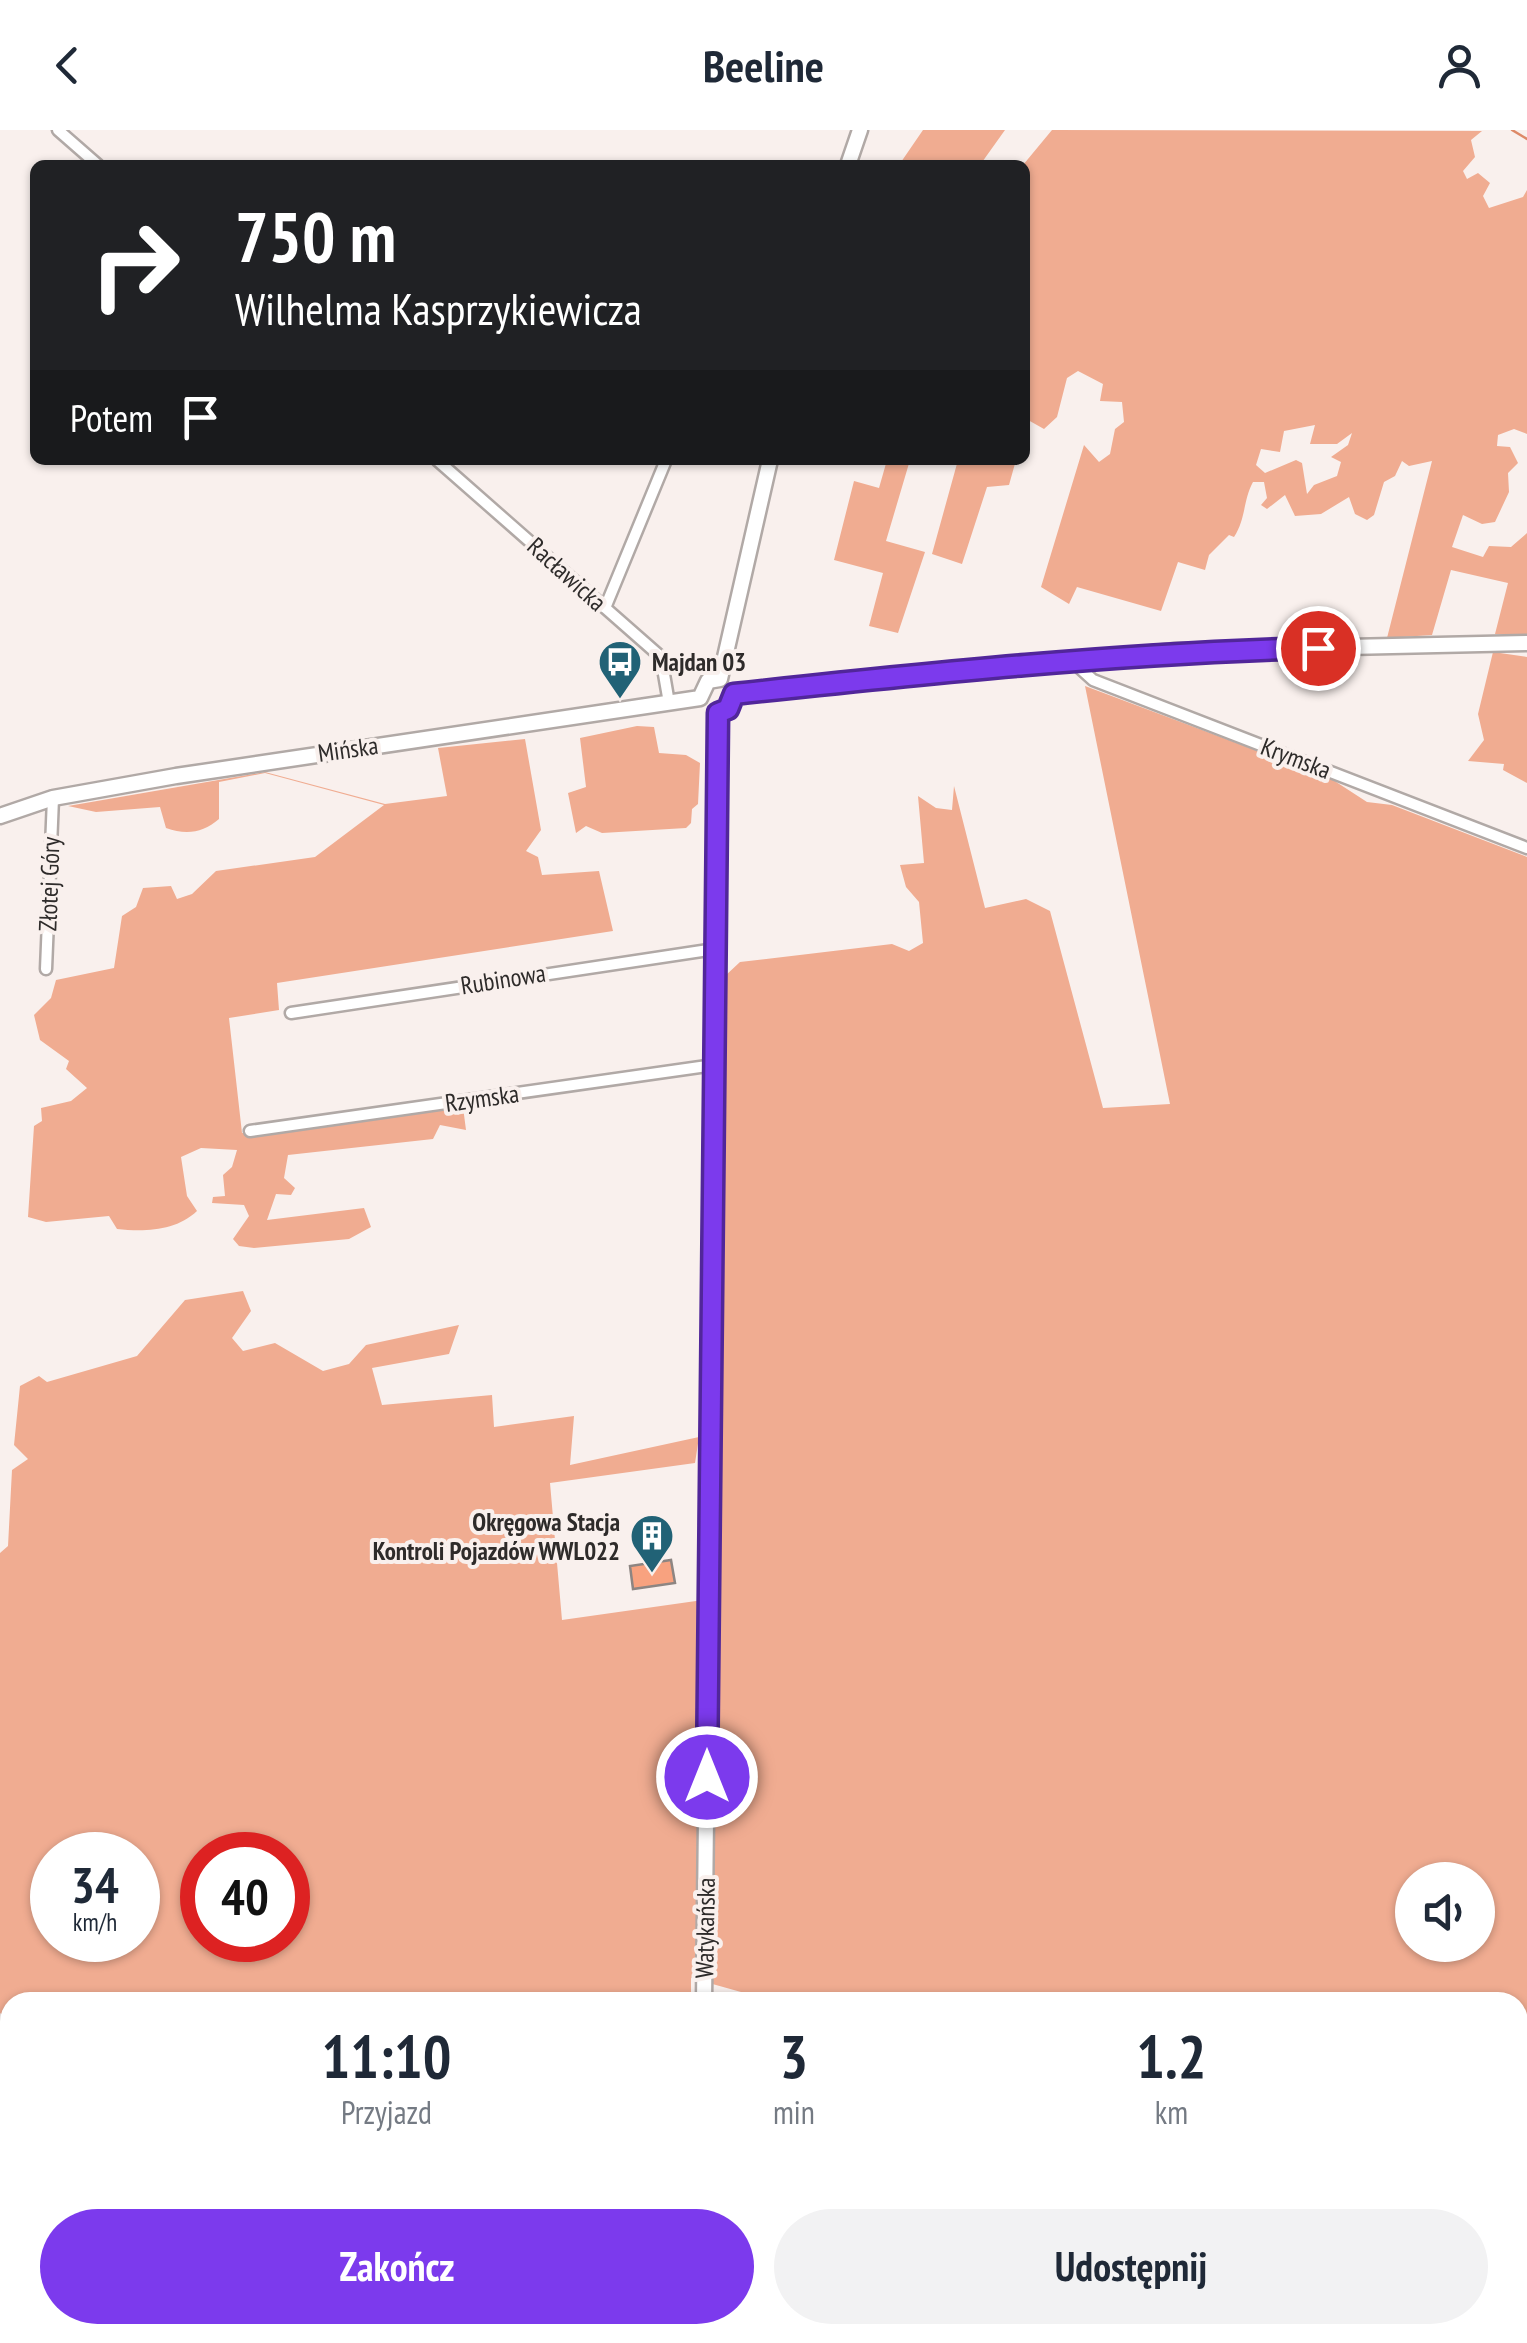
<!DOCTYPE html>
<html lang="pl">
<head>
<meta charset="utf-8">
<style>
  body { margin:0; font-family:"PT Sans Narrow",sans-serif; background:#f2f2f3; color:#1f2937; height:100vh; display:flex; flex-direction:column; font-size:38px; white-space:nowrap }
  * { box-sizing:border-box; margin:0 }
  p { font-size:32px; color:#747a83 }
  .icon { flex:none; width:55px; height:55px; fill:none; stroke:currentColor; stroke-width:2; stroke-linecap:round; stroke-linejoin:round }
  .map { position:relative; flex:1; overflow:hidden }
  .sheet { position:absolute; left:0px; top:1862px; width:1528px; height:352px; display:flex; flex-direction:column; background:#fff; border-radius:30px 30px 0 0; box-shadow:0 2px 8px #0004 }
  .sheet>* { flex:none }
  .guide { position:absolute; left:30px; top:30px; width:1000px; height:305px; border-radius:15px; box-shadow:0 2px 8px #0004; background:#202124; color:#fff; overflow:hidden }
  .buttons { position:absolute; left:1395px; top:1732px; display:grid; gap:20px }
  .buttons a { display:grid; place-items:center; width:100px; height:100px; border-radius:50%; background:#fff; box-shadow:0 2px 8px #0004; font-size:50px }
  .speed { position:absolute; left:30px; top:1702px; display:flex; gap:20px; font-size:50px; font-weight:700; text-align:center }
  .speed>* { display:grid; place-content:center; width:130px; height:130px; border-radius:50%; background:#fff; box-shadow:0 2px 8px #0004; line-height:1 }
  .speed small { font-size:25px; font-weight:400 }
  .speed .limit { border:15px solid #d22; background:#fff; color:#111 }
  .pin { position:absolute; display:grid; place-items:center; width:85px; height:85px; color:#fff; margin:-42px; border:5px solid #fff; border-radius:50%; box-shadow:0 2px 10px #0007 }
  .me { position:absolute; width:110px; margin:-55px; rotate:0deg; stroke-linejoin:round; filter:drop-shadow(0 0 8px #0008) }
  .turn { display:flex; align-items:center; gap:35px; height:210px; padding:0 40px; font-size:45px }
  .turn .icon { width:130px; height:130px; stroke-width:2.5 }
  .turn b { display:block; font-size:70px; line-height:85px }
  .then { display:flex; align-items:center; height:95px; padding:0 40px; background:#0003; gap:20px; font-size:38px }
  .eta { display:flex; justify-content:space-evenly; align-items:center; height:170px; text-align:center }
  .eta b { font-size:60px; font-weight:700; line-height:70px }
  .primary-button { display:flex; gap:20px; margin-top:auto; padding:20px 40px }
  .primary-button a { flex:1; height:115px; border-radius:60px; background:#7c3aed; color:#fff; font-size:40px; font-weight:700; line-height:115px; text-align:center }
  .primary-button a+a { background:#f2f2f3; color:#1f2937 }
  header { display:flex; justify-content:space-between; align-items:center; height:130px; padding:0 40px; background:#fff; font-size:45px; font-weight:700 }
  .map>svg:first-child { display:block }
</style>
</head>
<body>
<header><svg class="icon" aria-label="back" viewBox="0 0 24 24"><path d="M15 5l-7 7 7 7"/></svg>Beeline<svg class="icon" aria-label="person" viewBox="0 0 24 24"><circle cx="12" cy="8" r="4"/><path d="M4 21q1-7 8-7t8 7"/></svg></header>
<div class="map">
<svg width="1527" height="2213" viewBox="0 0 1527 2213">
  <rect width="100%" height="100%" fill="#f9f0ed"/>
  <path fill="#f0ac91" fill-rule="evenodd" d="M923 0H1005L980 35H899Z
    M1052 0 1482 1 1471 10 1475 27 1463 41 1467 49 1478 43 1490 53 1483 66 1489 78 1523 67 1527 60V304L1514 299 1498 305 1497 316 1510 317 1518 333 1508 343 1509 362 1495 392 1482 394 1463 385 1452 417 1483 427 1489 416 1511 417 1527 403V506L1495 504 1508 453 1451 440 1432 505 1387 508 1432 331 1409 336 1402 331 1395 346 1384 352 1374 385 1367 390 1355 384 1349 367 1321 384 1295 386 1285 365 1267 379 1261 375 1267 368 1264 352H1253C1243 370 1246 389 1234 407L1229 405 1209 425 1205 440 1178 432 1161 481 1077 457 1069 474 1041 457 1084 315 1099 332 1110 324 1115 299 1124 292 1122 272 1100 271 1103 254 1078 241 1067 248 1057 287 1044 299 1028 290 1025 298 1023 35ZM1315 295 1310 314H1337L1352 303 1348 315 1331 327 1341 332 1337 346 1314 355 1307 364 1302 333 1296 330 1265 343 1256 335 1261 319 1280 322 1284 301Z
    M887 330H910L886 411 925 422 898 503 869 496 883 443 834 430 854 351 879 358Z
    M958 330H1016L1009 355 987 357 962 434 932 424Z
    M1493 522 1527 527V653L1503 640 1504 634 1468 631 1484 610 1478 584Z
    M1085 556 1330 648 1367 672 1392 675 1527 727V2213H714L715 2205H1518V1872H741V1862L691 1848V1872H10V1891L0 1883V1423L8 1416 12 1340 28 1329 14 1315 20 1256 39 1246 47 1252 137 1226 185 1170 243 1161 251 1181 232 1208 243 1221 275 1213 323 1241 349 1234 366 1215 459 1195 449 1224 372 1238 382 1275 492 1265 494 1297 574 1286 570 1335 699 1307 695 1333 550 1353 562 1490 703 1470 716 1231 725 846 740 832 892 814 909 821 923 813 919 772 906 757 900 735 924 733 918 666 936 678 952 680 954 656 985 778 1026 769 1050 781 1103 978 1170 974ZM52 1725H138V1810H52ZM202 1725H288V1810H202ZM1412 1750H1478V1815H1412Z
    M637 596 654 597 659 623 686 625 700 633 698 674 692 679 691 693 686 698 602 703 586 696 576 703 568 663 586 657 580 608Z
    M525 609 541 700 526 721 538 727 542 745 599 741 613 801 277 853 279 880 229 888 242 1003 463 977 466 1000 440 995 433 1009 288 1025 284 1048 295 1058 291 1065 276 1064 267 1090 364 1078 371 1097 349 1109 254 1118 239 1116 233 1109 249 1086 244 1075 212 1073 213 1067 225 1066 223 1045 232 1037 237 1020 201 1018 181 1027 187 1066 197 1081C176 1101 145 1102 117 1099L109 1086 46 1092 28 1087 34 996 42 991 41 978 71 971 87 958 66 939 69 931 40 910 34 885 51 868 56 850 114 838 122 786 136 777 143 758 171 756 177 769 192 764 216 741 315 727 384 675 265 643 219 652V689C203 703 186 705 166 698L160 677 96 682 68 676 265 642 385 674 447 666 438 618Z
    M454 2205H595L592 2213H452Z"/>
  <g fill="none" stroke-linecap="round" stroke-linejoin="round">
    <path stroke="#dd8967" stroke-width="2.5" d="M1512 0 1527 9"/>
  </g>
  <path fill="#f8a27f" stroke="#8d8582" stroke-width="2.5" d="M671 1430 675 1453 633 1459 630 1436Z"/>
  <g fill="none" stroke-linecap="round" stroke-linejoin="round">
    <defs>
      <path id="street" d="M58 0 98 35
        M437 330 661 527 669 573
        M605 478 666 330
        M1072 531 1093 550 1527 718
        M46 839 53 668
        M291 883 715 819
        M250 1001 714 935"/>
      <path id="secondary" d="M848 35 860 0
        M720 549 770 330
        M734 564 1175 521 1527 513
        M700 568 708 551 720 549
        M0 686 53 668 176 646 700 568
        M704 1872 718 583
        M682 2213 683 2205"/>
    </defs>
    <use href="#street" stroke="#b1a9a6" stroke-width="15"/>
    <use href="#secondary" stroke="#b1a9a6" stroke-width="19"/>
    <use href="#street" stroke="#fff" stroke-width="10"/>
    <use href="#secondary" stroke="#fff" stroke-width="14"/>
  </g>
  <g fill="none" stroke-linecap="round" stroke-linejoin="round">
    <defs>
      <path id="route" d="M707 1647 718 583 728 579 734 564C929 543 1122 523 1318 518"/>
    </defs>
    <use href="#route" stroke="#51269a" stroke-width="25"/>
    <use href="#route" stroke="#7c3aed" stroke-width="18"/>
  </g>
  <defs>
    <symbol id="bus-pin" viewBox="-11 -11 22 30"><path d="M0 17L-7.5 6A9.5 9.5 0 1 1 7.5 6Z" fill="#216276" stroke="#f9f0ed"/><path d="M-5-6H5V4H4V6H2V4H-2V6H-4V4H-5ZM-3.5-4V0h7V-4ZM-3.5 1.2v1.5H-2V1.2ZM2 1.2v1.5H3.5V1.2Z" fill="#fff"/></symbol>
    <symbol id="building-pin" viewBox="-11 -11 22 30"><path d="M0 17L-7.5 6A9.5 9.5 0 1 1 7.5 6Z" fill="#216276" stroke="#f9f0ed"/><path d="M-4-6H4V6H1V3H-1V6H-4ZM-2.5-4.3h1.7v1.8h-1.7ZM.8-4.3h1.7v1.8H.8ZM-2.5-1h1.7V.8h-1.7ZM.8-1h1.7V.8H.8Z" fill="#fff"/></symbol>
  </defs>
  <g fill-rule="evenodd">
    <use href="#bus-pin" x="595" y="507" width="50" height="68"/>
    <use href="#building-pin" x="627" y="1381" width="50" height="68"/>
  </g>
  <g text-anchor="middle" stroke-width="8" stroke-linejoin="round" paint-order="stroke">
    <g font-size="25" fill="#2e2b2a" stroke="#f9f0ed">
      <text transform="translate(567 444) rotate(42)" y="9">Racławicka</text>
      <text transform="translate(348 619) rotate(-8)" y="9">Mińska</text>
      <text transform="translate(1296 628) rotate(21)" y="9">Krymska</text>
      <text transform="translate(49 754) rotate(-88)" y="9">Złotej Góry</text>
      <text transform="translate(503 849) rotate(-9)" y="9">Rubinowa</text>
      <text transform="translate(482 968) rotate(-8)" y="9">Rzymska</text>
      <text transform="translate(705 1798) rotate(-89)" y="9">Watykańska</text>
    </g>
    <g font-size="25" font-weight="bold" fill="#2e2b2a" stroke="#f9f0ed" text-anchor="start">
      <text x="652" y="541">Majdan 03</text>
      <text x="620" y="1401" text-anchor="end">Okręgowa Stacja<tspan x="620" dy="29">Kontroli Pojazdów WWL022</tspan></text>
    </g>
  </g>
</svg>
<div class="buttons">
<a><svg class="icon" aria-label="sound" viewBox="0 0 24 24"><path d="M4 9h4l5-4v14l-5-4H4zM17 9q2 3 0 6"/></svg></a>
</div>
<div class="speed"><div>34<small>km/h</small></div><div class="limit">40</div></div>
<div class="pin" style="left:1318px;top:518px;background:#d93025"><svg class="icon" aria-label="arrive" viewBox="0 0 24 24"><path d="M6 21V4h12l-3 4 3 4H6"/></svg></div>
<svg class="me" style="left:707px;top:1647px" viewBox="-20 -20 40 40"><circle r="17" fill="#7c3aed" stroke="#fff" stroke-width="3"/><path d="M0-11L8 9 0 5-8 9z" fill="#fff"/></svg>
<div class="guide">
<div class="turn"><svg class="icon" aria-label="right" viewBox="0 0 24 24"><path d="M7 20v-9h11M14 6l5 5-5 5"/></svg><div><b>750 m</b>Wilhelma Kasprzykiewicza</div></div>
<div class="then">Potem<svg class="icon" aria-label="arrive" viewBox="0 0 24 24"><path d="M6 21V4h12l-3 4 3 4H6"/></svg></div>
</div>
<section class="sheet">
<div class="eta">
<div><b>11:10</b><p>Przyjazd</p></div>
<div><b>3</b><p>min</p></div>
<div><b>1.2</b><p>km</p></div>
</div>
<div class="primary-button"><a>Zakończ</a><a>Udostępnij</a></div>
</section>
</div>
</body>
</html>
